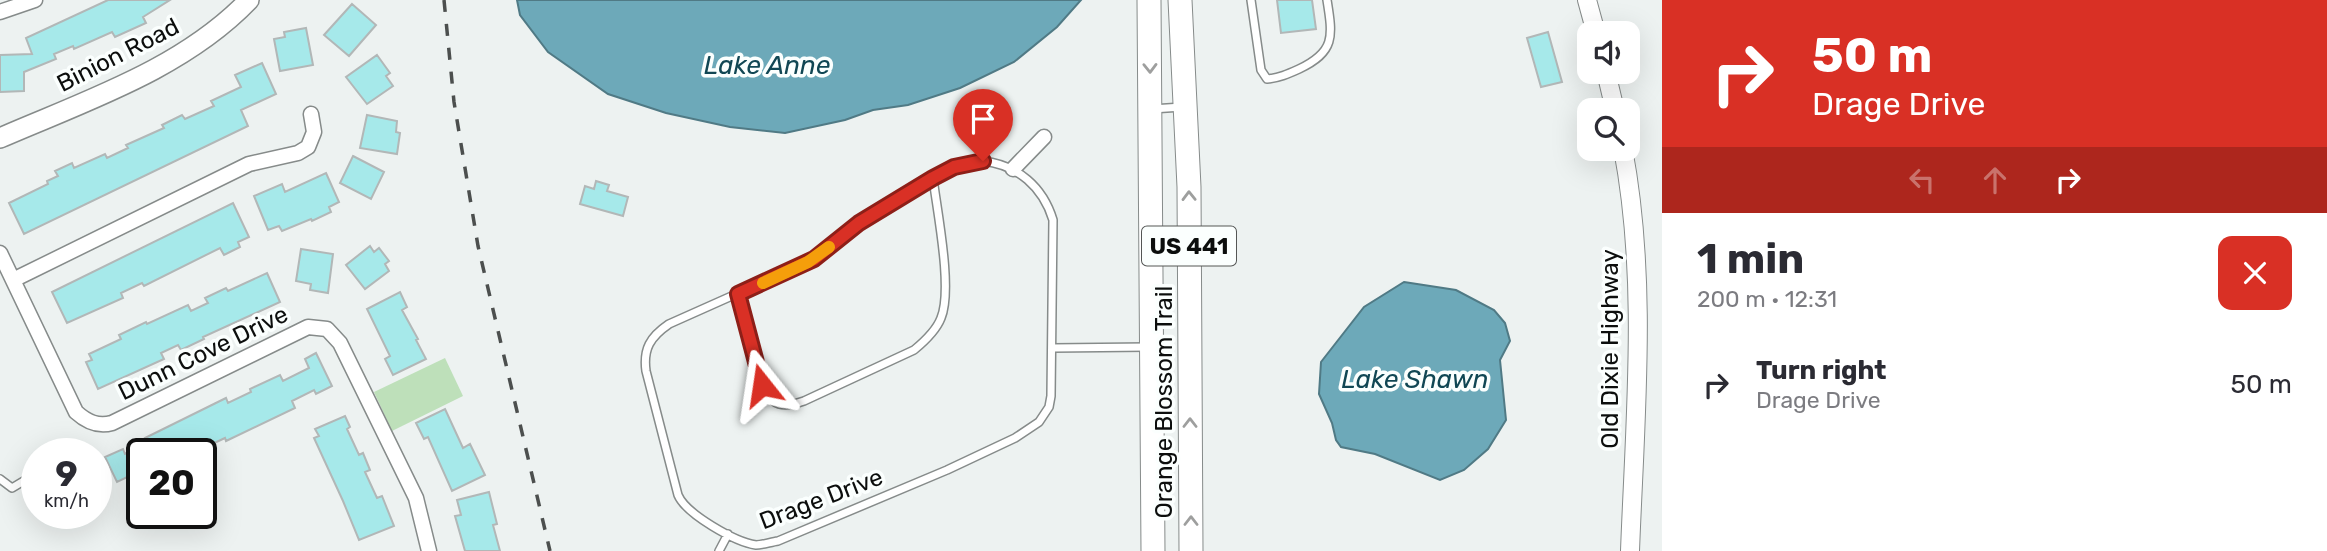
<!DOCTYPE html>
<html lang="en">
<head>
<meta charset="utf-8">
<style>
  body { margin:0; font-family:Rubik,sans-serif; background:#f7f7f7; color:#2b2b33; height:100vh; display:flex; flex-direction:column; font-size:26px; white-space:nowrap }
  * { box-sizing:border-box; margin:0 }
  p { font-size:23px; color:#7c7c81 }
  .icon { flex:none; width:38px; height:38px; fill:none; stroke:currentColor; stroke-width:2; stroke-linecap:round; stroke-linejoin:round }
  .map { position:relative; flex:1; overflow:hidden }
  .details { display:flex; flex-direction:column; background:#fff; width:665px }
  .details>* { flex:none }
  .banner { background:#d93025; color:#fff; overflow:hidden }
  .fabs { position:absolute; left:1577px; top:21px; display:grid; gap:14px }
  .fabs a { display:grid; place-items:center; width:63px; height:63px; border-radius:14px; background:#fff; box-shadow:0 7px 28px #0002; font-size:35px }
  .speed { position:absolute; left:21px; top:438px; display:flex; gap:14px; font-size:35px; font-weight:700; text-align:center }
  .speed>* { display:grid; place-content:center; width:91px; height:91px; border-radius:50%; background:#fff; box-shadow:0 7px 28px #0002; line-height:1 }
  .speed small { font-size:18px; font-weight:400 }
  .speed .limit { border:4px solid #111; border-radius:10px; background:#fff; color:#111 }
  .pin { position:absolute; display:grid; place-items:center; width:60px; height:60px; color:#fff; margin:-72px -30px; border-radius:50% 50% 50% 0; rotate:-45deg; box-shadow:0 0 7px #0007 }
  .pin .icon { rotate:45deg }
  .me { position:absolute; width:77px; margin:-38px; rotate:345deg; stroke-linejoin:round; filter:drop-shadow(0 0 5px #0008) }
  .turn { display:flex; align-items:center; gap:24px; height:147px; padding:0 35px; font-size:32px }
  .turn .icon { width:91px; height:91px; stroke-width:2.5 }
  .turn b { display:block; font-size:49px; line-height:60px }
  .lanes { display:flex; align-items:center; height:66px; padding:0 35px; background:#0003; justify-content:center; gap:35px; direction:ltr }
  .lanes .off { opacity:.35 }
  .round { display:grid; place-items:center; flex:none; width:74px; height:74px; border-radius:14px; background:#f7f7f7 }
  .head { display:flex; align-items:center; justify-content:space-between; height:119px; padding:0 35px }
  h1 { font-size:42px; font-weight:700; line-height:52px }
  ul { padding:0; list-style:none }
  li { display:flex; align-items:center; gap:21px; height:105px; padding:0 35px }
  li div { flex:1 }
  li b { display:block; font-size:26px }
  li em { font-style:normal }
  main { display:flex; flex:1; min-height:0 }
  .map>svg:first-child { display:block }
</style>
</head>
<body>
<main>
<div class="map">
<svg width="1662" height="551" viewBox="0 0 1662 551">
  <rect width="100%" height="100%" fill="#edf2f1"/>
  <path fill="#bee0ba" d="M445 358 463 396 392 431 374 392Z"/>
  <path fill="#6da9b9" stroke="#507a85" stroke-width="2" d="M517 0H1081L1057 27 1014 62 960 88 908 105 873 110 845 120 785 133 730 127 666 113 608 94 548 52 520 15Z
    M1404 282 1456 290 1494 310 1505 323 1510 341 1500 360 1506 420 1488 449 1464 470 1440 480 1375 454 1341 447 1336 440 1332 423 1319 394 1321 362 1364 307Z"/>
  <path fill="#a6e9ea" stroke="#b2b7b7" stroke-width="2" d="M108 0H170L143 17 146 23 115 37 112 32 74 49 73 46 54 54 56 59 24 72V91L0 92V55L32 54 26 38Z
    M1277 0H1312L1316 29 1281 33Z
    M352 4 376 25 349 56 324 35Z
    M306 28 313 65 280 71 274 39 285 37 284 32Z
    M1548 32 1562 82 1541 87 1527 38Z
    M377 55 390 73 386 76 393 86 367 104 346 77Z
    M262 63 276 94 241 110 248 126 24 234 9 203 48 184 47 181 58 176 55 171 72 163 74 168 105 154 107 158 128 148 126 145 164 128 162 125 182 115 185 119 214 106 211 101 241 87 235 75Z
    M367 115 397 121 396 132 400 133 397 154 360 148Z
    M353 156 384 172 371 199 340 183Z
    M326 173 339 202 329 207 331 212 312 221 311 219 282 231 279 226 268 230 254 196 282 184 285 192Z
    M596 181 609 185 607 191 628 197 623 216 580 204 585 186 594 189Z
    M233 203 249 237 238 242 240 247 224 255 220 248 144 286 142 283 121 293 123 298 67 323 52 292Z
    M370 246 374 252 379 248 389 261 385 264 389 271 365 289 346 265Z
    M301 249 333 254 328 293 310 290 311 284 296 281Z
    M267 273 280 302 203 337 204 339 181 350 178 345 161 353 164 359 98 389 86 362 92 360 89 354 121 339 119 335 146 322 147 324 188 305 191 311 208 303 205 298 226 288 228 291Z
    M400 292 407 307 402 310 418 339 416 340 426 359 393 375 385 359 390 356 367 309Z
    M316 353 332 386 316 394 314 390 292 401 295 408 226 441 225 438 193 453H142V470L117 482 105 457 123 449 125 454 148 443 145 438 226 398 228 403 251 392 250 389 280 375 283 381 309 368 305 359Z
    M445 409 463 448 470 444 485 475 452 491 428 437 424 439 416 423Z
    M345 416 350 427 347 429 359 455 363 453 370 470 365 472 377 498 382 496 394 526 359 540 343 501 314 438 319 436 315 429Z
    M489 492 497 524 493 525 500 551H465L455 516 461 515 457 500Z"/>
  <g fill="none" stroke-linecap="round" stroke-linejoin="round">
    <defs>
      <path id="service" d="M1251 0 1261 70 1267 79C1279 78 1288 74 1299 69 1335 52 1333 37 1327 0
        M1152 109 1182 107
        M983 161C1018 165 1043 187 1053 220L1051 396 1049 407 1039 422 1015 438 947 470 778 541C771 542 762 545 756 545 735 542 686 514 678 495L646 371C643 349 650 337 669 324L808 262 859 223 933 178 954 167Z
        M738 294 762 385C771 407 784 408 804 401L914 350C925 341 936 331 941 318 953 289 937 211 933 178
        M1053 348 1148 347
        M0 479 12 488 37 473
        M719 551 728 534"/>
      <path id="minor" d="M0 12 35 0
        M1013 169 1044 137
        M0 253 76 412C87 422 98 427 112 423L308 327 327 329 340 343 416 498 429 551
        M13 280 249 164 298 153 308 147 314 132 311 114"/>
      <path id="tertiary" d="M1587 0 1596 33
        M1606 72 1615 110
        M1623 149C1648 281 1635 417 1630 551"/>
      <path id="secondary" d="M0 138C85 101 183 69 249 0"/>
      <path id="primary" d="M1149 0 1153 551
        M1180 0 1189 187 1191 551"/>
    </defs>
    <use href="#service" stroke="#868b8a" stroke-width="10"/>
    <use href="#minor" stroke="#868b8a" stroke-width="17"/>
    <use href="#tertiary" stroke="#868b8a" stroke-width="20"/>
    <use href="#secondary" stroke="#868b8a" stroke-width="22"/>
    <use href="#primary" stroke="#868b8a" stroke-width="25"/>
    <use href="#service" stroke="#fff" stroke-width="7"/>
    <use href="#minor" stroke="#fff" stroke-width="14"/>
    <use href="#tertiary" stroke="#fff" stroke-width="18"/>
    <use href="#secondary" stroke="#fff" stroke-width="19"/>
    <use href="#primary" stroke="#fff" stroke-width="23"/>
    <path stroke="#4c4f4e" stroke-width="3.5" stroke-dasharray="12 12" stroke-linecap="butt" d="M444 0 454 102 478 246 550 551"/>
  </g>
  <defs><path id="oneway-chevron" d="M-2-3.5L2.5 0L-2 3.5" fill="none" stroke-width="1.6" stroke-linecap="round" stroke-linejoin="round" transform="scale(1.75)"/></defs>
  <g stroke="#9e9f9e">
    <use href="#oneway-chevron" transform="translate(1150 68) rotate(89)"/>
    <use href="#oneway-chevron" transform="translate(1189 196) rotate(-91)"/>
    <use href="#oneway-chevron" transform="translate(1190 423) rotate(-90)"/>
    <use href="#oneway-chevron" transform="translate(1191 521) rotate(-90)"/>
  </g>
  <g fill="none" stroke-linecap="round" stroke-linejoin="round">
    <defs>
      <path id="route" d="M762 385 738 294 814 259 859 223 933 178 954 167 983 161"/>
    </defs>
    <use href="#route" stroke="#8d1f18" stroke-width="18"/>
    <use href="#route" stroke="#d93025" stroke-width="12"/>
    <path stroke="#f59e0b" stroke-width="12" d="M763 283 808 262 829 247"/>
  </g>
  <g text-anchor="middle" stroke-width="7" stroke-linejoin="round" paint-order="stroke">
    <rect fill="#fbfffe" stroke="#545655" stroke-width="2" x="1142" y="226.5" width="94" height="39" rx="5"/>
    <g font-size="23" font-weight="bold" fill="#0c0e0d">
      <text x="1189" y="254">US 441</text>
    </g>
    <g font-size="24" fill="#0c0e0d" stroke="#fbfffe">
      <text transform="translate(118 55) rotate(-27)" y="8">Binion Road</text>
      <text transform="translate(1610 349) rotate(-90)" y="8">Old Dixie Highway</text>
      <text transform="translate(203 353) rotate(-26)" y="8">Dunn Cove Drive</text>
      <text transform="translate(1164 402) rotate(-90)" y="8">Orange Blossom Trail</text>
      <text transform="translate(821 499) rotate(-21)" y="8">Drage Drive</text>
    </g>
    <g font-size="26" font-style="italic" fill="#114754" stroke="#fbfffe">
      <text x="767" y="74">Lake Anne</text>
      <text x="1415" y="388">Lake Shawn</text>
    </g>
  </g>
</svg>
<div class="fabs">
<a><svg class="icon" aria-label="sound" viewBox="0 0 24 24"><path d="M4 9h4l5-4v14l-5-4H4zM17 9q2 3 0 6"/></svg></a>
<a><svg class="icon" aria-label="search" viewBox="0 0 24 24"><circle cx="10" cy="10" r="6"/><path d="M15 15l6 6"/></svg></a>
</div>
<div class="speed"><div>9<small>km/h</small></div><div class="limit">20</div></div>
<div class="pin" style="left:983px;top:161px;background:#d93025"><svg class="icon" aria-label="arrive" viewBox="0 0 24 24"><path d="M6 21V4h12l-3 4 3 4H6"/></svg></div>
<svg class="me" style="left:762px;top:385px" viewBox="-20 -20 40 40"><path d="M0-17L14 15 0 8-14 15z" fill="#d93025" stroke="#fff" stroke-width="4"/></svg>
</div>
<section class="details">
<div class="banner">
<div class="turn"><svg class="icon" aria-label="right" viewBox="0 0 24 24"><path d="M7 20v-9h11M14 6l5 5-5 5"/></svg><div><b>50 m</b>Drage Drive</div></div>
<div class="lanes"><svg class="icon off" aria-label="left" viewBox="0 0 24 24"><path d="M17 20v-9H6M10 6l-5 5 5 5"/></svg><svg class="icon off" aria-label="ahead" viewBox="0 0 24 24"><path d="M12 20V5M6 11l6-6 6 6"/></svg><svg class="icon" aria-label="right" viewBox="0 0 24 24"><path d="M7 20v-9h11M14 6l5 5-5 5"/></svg></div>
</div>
<div class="head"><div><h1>1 min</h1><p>200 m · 12:31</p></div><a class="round" style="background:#d93025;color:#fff"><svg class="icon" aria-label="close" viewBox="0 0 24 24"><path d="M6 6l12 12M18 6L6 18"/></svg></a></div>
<ul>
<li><svg class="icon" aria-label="right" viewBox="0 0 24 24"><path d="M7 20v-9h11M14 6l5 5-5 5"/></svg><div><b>Turn right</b><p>Drage Drive</p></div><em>50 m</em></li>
</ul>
</section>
</main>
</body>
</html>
